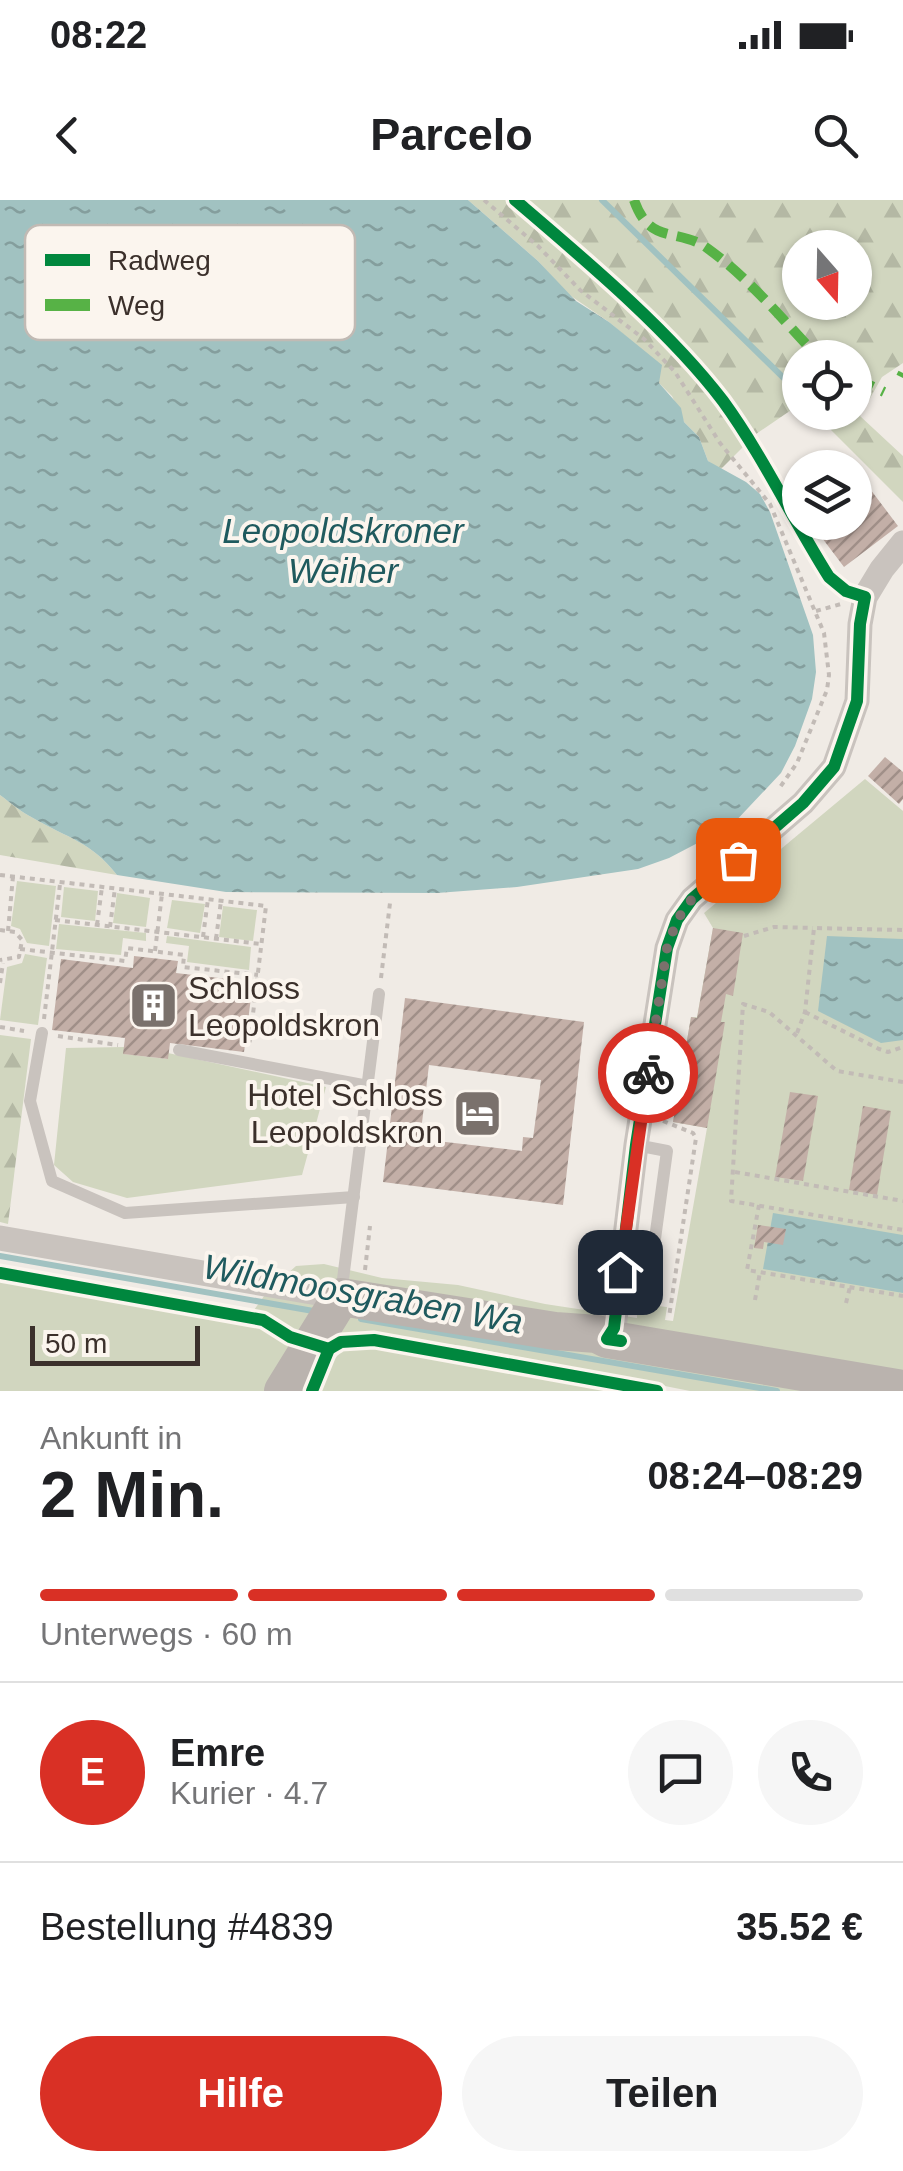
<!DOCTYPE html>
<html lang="de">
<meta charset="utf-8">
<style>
body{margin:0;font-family:Arial,sans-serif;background:#f6f6f6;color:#202124;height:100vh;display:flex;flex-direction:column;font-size:38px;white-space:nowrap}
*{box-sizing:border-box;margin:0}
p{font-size:32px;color:#757577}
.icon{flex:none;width:55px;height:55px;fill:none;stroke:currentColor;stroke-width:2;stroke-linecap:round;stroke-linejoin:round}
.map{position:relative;height:1191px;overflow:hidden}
.panel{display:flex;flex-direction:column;background:#fff;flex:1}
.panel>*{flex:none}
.needle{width:65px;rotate:160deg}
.tools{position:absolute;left:782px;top:30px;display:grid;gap:20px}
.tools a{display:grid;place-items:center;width:90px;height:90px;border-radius:50%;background:#fff;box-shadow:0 2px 8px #0004;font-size:50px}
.scale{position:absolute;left:30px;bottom:25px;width:170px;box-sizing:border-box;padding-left:10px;border:5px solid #3b302b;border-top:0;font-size:28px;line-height:35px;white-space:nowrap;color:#3b302b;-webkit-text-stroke:8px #fbf5ee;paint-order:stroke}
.pin{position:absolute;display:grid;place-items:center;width:85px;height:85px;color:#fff;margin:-42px;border-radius:20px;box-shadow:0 5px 15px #0006}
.courier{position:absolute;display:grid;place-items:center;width:100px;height:100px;margin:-50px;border:8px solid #d93025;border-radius:50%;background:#fff;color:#222;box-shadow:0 2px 12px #0007}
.headline em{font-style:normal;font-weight:700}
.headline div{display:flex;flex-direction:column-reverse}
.headline{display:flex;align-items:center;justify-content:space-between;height:170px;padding:0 40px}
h1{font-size:65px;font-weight:700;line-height:75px}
.bar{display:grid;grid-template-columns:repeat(4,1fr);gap:15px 10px;align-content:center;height:120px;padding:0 40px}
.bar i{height:12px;border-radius:8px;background:#e0e0e0}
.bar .current{background:#d93025}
.bar p{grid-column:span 4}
.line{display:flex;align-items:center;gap:25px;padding:0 40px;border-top:2px solid #e0e0e0}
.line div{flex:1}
.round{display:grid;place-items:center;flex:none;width:105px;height:105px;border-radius:52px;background:#f6f6f6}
.cta{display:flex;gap:20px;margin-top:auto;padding:20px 40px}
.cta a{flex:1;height:115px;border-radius:60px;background:#d93025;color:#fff;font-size:40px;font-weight:700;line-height:115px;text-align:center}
.cta a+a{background:#f6f6f6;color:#202124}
.status{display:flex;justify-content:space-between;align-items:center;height:70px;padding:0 50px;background:#fff;direction:ltr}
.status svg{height:28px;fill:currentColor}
header{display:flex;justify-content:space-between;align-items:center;height:130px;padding:0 40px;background:#fff;font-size:45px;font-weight:700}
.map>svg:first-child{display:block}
</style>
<div class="status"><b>08:22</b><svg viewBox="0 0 49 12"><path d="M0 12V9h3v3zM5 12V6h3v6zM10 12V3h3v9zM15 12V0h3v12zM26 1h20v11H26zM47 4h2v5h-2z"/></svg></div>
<header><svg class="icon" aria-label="back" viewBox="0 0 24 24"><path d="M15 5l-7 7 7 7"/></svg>Parcelo<svg class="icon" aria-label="search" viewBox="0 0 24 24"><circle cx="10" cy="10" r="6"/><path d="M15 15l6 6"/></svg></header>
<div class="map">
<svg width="903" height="1191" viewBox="0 0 903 1191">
<defs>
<pattern id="forest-firs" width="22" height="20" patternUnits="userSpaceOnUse" patternTransform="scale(2.5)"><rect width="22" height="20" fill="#d1d6bf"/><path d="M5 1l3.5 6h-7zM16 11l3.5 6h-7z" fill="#b4b8a4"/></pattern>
<pattern id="water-ripples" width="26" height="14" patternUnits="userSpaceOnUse" patternTransform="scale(2.5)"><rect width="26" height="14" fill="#a1c2c1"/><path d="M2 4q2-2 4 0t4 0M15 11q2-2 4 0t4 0" fill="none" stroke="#849e9d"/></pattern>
<pattern id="building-hatch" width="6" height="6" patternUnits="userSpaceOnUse" patternTransform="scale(2.5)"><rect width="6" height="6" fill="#c3afa7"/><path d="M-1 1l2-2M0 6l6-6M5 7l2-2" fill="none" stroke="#a08f88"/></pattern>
</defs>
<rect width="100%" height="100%" fill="#f0ebe5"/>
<!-- green -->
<g fill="#d1d6bf">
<path d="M865 579 903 611V1191H690L464 1146 368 1135 341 1146 332 1156 315 1191H0V1081L253 1124 254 1110 267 1092 296 1066 324 1064 382 1078 458 1085 545 1104 637 1118V1104L667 1107 665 1120 673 1121 707 928 673 922 691 817H697L713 728 704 713Z"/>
<path d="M17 681 56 686 49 746 27 743 20 729 11 726Z"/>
<path d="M64 687 98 691 95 721 61 717Z"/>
<path d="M117 693 150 698 146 727 113 723Z"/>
<path d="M172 700 205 704 200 733 167 728Z"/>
<path d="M223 706 257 710 253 741 219 737Z"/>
<path d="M59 724 146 733V741L123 738 121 755 56 749Z"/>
<path d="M167 736 251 747 249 770 187 762 189 746 166 743Z"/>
<path d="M25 754 47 758 38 825 0 820 7 767 22 763Z"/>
<path d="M124 847V854L167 859 168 853 326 887 302 975 127 998 73 982 54 965 66 848Z"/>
<path d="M366 1144 381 1147 639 1191H317C329 1167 336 1145 366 1144Z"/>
</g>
<!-- forest -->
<g fill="url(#forest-firs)" fill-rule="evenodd">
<path d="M468 0H903V163L882 177 860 216 903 256V302L814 213 855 212V158H800V204L756 234 720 270 708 261 699 237 684 222 672 196 659 183 650 157 609 122 568 94 538 61ZM800 48H855V102H800Z"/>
<path d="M0 595C11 603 21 612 33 618 67 638 92 642 117 675L0 655Z"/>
<path d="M0 835 31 839 8 1024 0 1022Z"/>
</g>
<!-- water -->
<g fill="url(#water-ripples)">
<path d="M0 0H468L538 61 576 101 609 122 662 165 659 183 681 208 684 222 699 237 708 261 746 282 760 294 770 312 813 435 816 472 812 499 795 546 781 573 732 625 669 658 638 669 517 687 437 693 226 692 117 675C92 642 67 638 33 618 21 612 11 603 0 595Z"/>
<path d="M827 736 903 739V840L881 843 818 811Z"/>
<path d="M773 1013 903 1035V1093L763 1069Z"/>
</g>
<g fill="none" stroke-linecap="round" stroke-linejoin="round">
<!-- stream -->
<g stroke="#a1c2c1" stroke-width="6">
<path d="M602 0 800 194"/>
<path d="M819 212 830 223"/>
<path d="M0 1056 319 1112"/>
<path d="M361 1119 777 1191"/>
</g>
</g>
<!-- building -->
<g fill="url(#building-hatch)" fill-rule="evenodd">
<path d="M855 269 898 326 844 367 810 322H855Z"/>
<path d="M885 557 903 572V599L899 604 868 576Z"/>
<path d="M713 728 743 733 733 796 726 794 721 822H725L707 928 673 922 691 817 697 818Z"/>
<path d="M134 756 178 761 176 773 253 782 244 852 170 843 168 859 123 854 125 838 52 830 61 759 133 768Z"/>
<path d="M405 798 584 822 563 1005 383 982ZM429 865 541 880 533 938 523 937 522 951 420 939Z"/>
<path d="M790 892 818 896 803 981 775 977Z"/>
<path d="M863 906 891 911 877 995 849 990Z"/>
<path d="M758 1025 786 1029 783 1045 764 1042 763 1049 754 1048Z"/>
</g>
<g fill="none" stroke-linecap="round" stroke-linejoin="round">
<!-- path -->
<g stroke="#c2bbb6" stroke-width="4" stroke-dasharray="5 5" stroke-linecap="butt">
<path d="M484 0 538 46 580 90 644 139 675 172 720 243 770 304 824 433 829 475 827 490 797 563 778 590"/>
<path d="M816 411 841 404"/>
<path d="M0 675 266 706 249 847"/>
<path d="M55 720 261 744"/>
<path d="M97 725 102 687"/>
<path d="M110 727 115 688"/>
<path d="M0 730 15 732 22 740 19 757 0 760"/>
<path d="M8 731 13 676"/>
<path d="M744 736 774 727 813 728"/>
<path d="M203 737 208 699"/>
<path d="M216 739 221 701"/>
<path d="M20 749 125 761 127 748 184 755 183 767 258 775"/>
<path d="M155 751 162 694"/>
<path d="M381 778 390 703"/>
<path d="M0 783 3 763"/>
<path d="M805 812 879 849 888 852 903 847"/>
<path d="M44 819 60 684"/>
<path d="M0 827 24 831"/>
<path d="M797 833 805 812 814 728 903 730"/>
<path d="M58 836 118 845"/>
<path d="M903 882 837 871 769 812 743 804 731 1001 903 1030"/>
<path d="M663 921 693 933 696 938 669 1117"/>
<path d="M735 972 903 1001"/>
<path d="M759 1005 747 1070 903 1096"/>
<path d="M365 1070 370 1026"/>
<path d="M755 1100 760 1072"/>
<path d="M846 1103 850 1087"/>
</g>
<!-- lane -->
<g stroke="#c9c3be" stroke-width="12">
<path d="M42 833 30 901 52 981 125 1013 354 997"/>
<path d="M179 850 368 886"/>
<path d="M620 1072 651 1068 667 951 636 945"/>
<path d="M341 1095 379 794"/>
</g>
<!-- street -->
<g stroke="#c9c3be" stroke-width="25">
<path d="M0 1038 341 1097"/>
<path d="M607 1139 614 1128 636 945 667 748 677 720 692 699 803 603 834 567 857 501 860 424 865 397 882 369 903 343"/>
</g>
<!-- secondary -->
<path stroke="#bab3ae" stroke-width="38" d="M283 1191 341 1097 555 1131 597 1134 607 1139 903 1189"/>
<!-- quiet -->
<g stroke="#57b246" stroke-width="10" stroke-dasharray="20 10" stroke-linecap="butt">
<path d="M634 0C650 46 677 27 707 48 749 78 783 120 819 158"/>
<path d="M901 177 903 173"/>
<path d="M855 178 884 192"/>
</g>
<defs>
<g id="cycleway">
<path d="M515 0C583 58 669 130 723 201 763 256 793 320 829 377L846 391 865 397 860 424 857 501 834 567 803 603 692 699 677 720 667 748 636 945 614 1128 607 1139 621 1141"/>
<path d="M0 1073 263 1120 290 1137 329 1149"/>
<path d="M312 1191 329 1149 341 1142 374 1140 657 1191"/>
</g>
</defs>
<!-- cycleway casing -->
<use href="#cycleway" stroke="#fbf5ee" stroke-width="19"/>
<!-- cycleway -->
<use href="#cycleway" stroke="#00873e" stroke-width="12"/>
</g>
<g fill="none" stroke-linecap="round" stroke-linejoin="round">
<!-- done -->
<path stroke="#7a716c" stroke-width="10" stroke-dasharray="0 18" d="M648 873 667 748 677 720 692 699 738 660"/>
<!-- route -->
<path stroke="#d93025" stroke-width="12" d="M620 1072 648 873"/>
</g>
<!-- icons -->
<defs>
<symbol id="building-square" viewBox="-11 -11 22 22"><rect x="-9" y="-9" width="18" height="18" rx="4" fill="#7a716c" stroke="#fbf5ee"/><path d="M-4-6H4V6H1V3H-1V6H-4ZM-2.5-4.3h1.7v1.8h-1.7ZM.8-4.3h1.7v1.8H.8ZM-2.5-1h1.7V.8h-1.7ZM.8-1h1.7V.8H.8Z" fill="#fff"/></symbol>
<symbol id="hotel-square" viewBox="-11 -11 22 22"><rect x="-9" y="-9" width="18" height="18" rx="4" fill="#7a716c" stroke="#fbf5ee"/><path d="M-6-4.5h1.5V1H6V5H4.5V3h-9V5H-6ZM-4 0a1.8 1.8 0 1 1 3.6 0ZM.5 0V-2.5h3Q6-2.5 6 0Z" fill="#fff"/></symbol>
</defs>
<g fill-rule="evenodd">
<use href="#building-square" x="126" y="778" width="55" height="55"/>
<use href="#hotel-square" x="450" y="886" width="55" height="55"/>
</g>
<g text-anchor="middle" stroke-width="8" stroke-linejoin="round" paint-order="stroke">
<!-- poi labels -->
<g font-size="32" fill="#3b302b" stroke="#fbf5ee" text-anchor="start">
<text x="188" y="799">Schloss<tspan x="188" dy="37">Leopoldskron</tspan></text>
<text x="443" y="906" text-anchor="end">Hotel Schloss<tspan x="443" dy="37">Leopoldskron</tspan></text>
</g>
<!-- water labels -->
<g font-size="35" font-style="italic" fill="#1f5a5e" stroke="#fbf5ee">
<text x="343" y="343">Leopoldskroner<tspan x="343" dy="40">Weiher</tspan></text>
<text transform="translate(363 1094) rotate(10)" y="12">Wildmoosgraben Wa</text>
</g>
</g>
<!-- legend -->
<rect x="25" y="25" width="330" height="115" rx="15" fill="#fbf5ee" stroke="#c1bab4" stroke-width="2.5"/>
<rect x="45" y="54" width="45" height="12" fill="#00873e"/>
<rect x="45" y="99" width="45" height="12" fill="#57b246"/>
<g font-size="28" fill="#3b302b">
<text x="108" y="70">Radweg</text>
<text x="108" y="115">Weg</text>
</g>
</svg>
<div class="tools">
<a><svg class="needle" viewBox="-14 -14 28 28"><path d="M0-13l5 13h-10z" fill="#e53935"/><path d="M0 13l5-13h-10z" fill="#757577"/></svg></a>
<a><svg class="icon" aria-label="locate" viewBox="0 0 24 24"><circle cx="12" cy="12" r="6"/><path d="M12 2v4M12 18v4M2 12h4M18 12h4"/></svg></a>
<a><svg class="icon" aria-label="layers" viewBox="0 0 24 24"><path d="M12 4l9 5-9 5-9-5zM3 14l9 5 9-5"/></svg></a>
</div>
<div class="scale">50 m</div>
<div class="pin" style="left:738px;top:660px;background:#ea580c"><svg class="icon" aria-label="bag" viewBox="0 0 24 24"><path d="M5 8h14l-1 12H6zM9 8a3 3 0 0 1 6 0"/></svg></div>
<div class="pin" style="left:620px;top:1072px;background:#1f2937"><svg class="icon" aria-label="home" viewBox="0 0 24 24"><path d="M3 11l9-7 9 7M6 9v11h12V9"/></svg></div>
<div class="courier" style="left:648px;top:873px"><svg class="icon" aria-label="bike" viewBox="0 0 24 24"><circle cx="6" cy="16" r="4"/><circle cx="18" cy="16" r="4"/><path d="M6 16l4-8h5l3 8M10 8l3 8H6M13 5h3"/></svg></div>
</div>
<section class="panel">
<div class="headline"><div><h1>2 Min.</h1><p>Ankunft in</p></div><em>08:24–08:29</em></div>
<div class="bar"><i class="current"></i><i class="current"></i><i class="current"></i><i></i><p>Unterwegs · 60 m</p></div>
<div class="line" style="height:180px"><b class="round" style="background:#d93025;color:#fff">E</b><div><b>Emre</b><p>Kurier · 4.7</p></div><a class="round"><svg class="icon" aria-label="chat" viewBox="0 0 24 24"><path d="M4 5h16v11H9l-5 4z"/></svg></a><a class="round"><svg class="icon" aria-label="phone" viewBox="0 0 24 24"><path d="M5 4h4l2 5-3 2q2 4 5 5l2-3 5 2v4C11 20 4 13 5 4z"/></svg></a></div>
<div class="line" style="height:130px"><div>Bestellung #4839</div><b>35.52 €</b></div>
<div class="cta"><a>Hilfe</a><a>Teilen</a></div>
</section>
